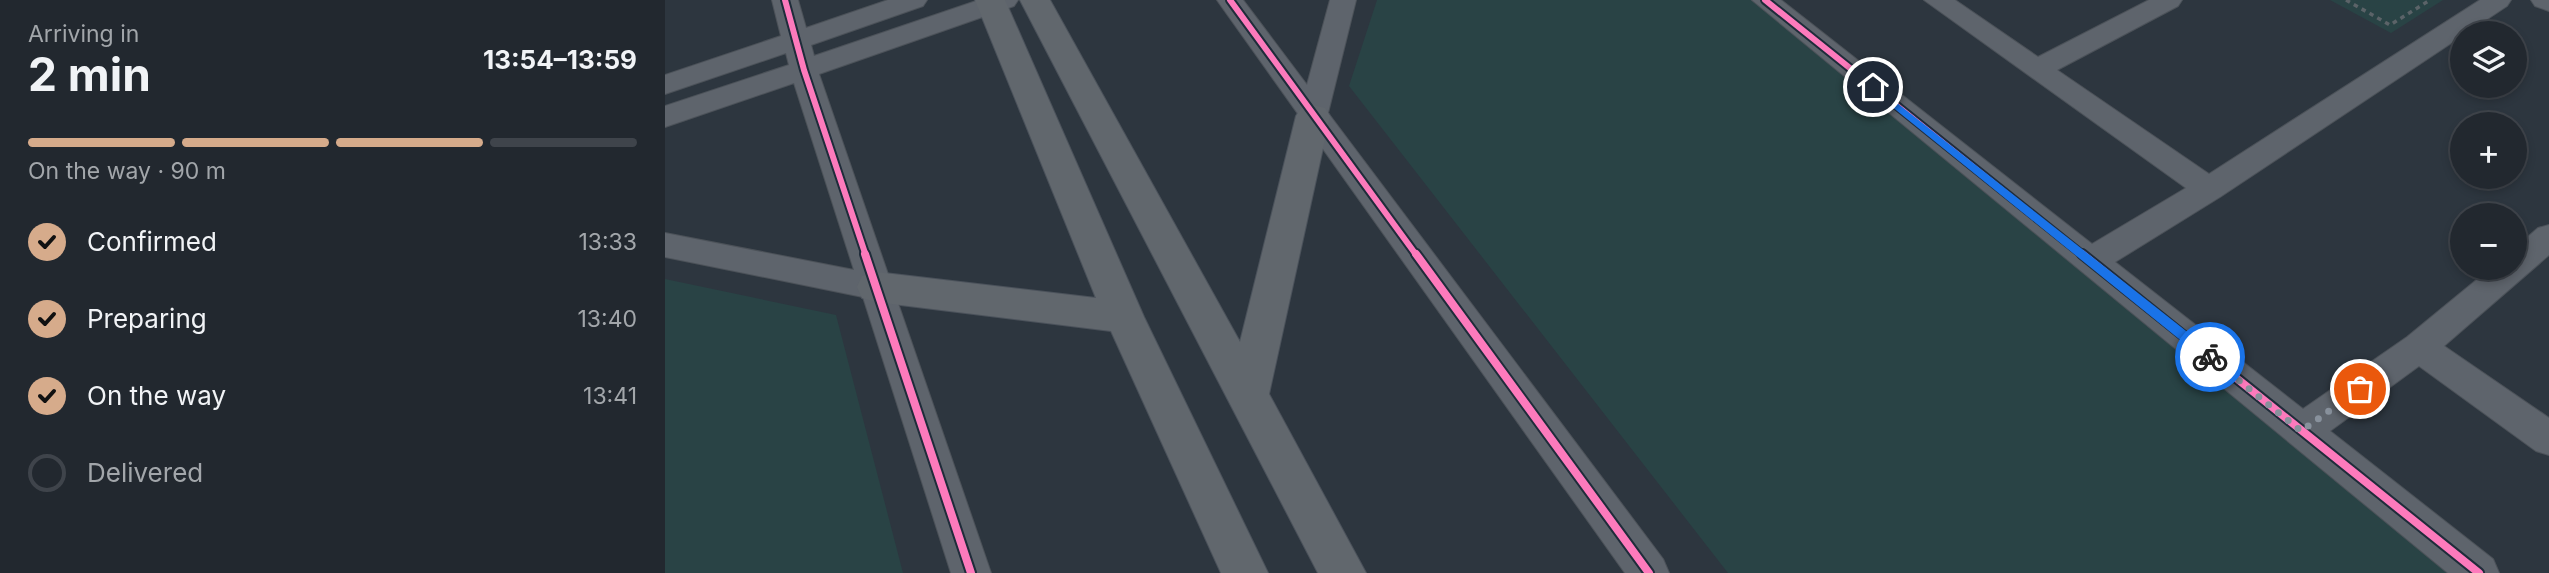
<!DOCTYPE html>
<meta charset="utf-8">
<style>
body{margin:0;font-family:Inter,sans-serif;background:#2a3037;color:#f1f3f6;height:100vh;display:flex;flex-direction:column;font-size:26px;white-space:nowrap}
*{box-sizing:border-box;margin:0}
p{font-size:23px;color:#a2a6aa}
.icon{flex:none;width:38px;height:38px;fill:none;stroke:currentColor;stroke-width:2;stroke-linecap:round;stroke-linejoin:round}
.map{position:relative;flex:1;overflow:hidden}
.sheet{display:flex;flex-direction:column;background:#22282f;width:665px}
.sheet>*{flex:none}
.tools{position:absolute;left:1785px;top:21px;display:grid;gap:14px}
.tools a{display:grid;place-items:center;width:77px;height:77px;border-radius:50%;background:#22282f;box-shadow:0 4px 10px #0003,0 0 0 2px #3f444b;font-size:35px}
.pin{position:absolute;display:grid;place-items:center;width:60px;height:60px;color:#fff;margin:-30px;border:4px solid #fff;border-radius:50%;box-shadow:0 2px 7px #0007}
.courier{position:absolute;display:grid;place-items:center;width:70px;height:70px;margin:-35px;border:5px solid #1a73e8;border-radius:50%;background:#fff;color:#222;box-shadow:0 2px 9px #0007}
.overview em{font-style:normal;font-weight:700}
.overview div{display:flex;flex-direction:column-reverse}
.overview{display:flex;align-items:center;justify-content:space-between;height:119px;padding:0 28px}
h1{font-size:46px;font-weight:700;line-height:52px}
.bar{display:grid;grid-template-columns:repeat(4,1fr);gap:10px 7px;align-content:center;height:84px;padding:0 28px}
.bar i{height:9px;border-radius:5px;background:#3f444b}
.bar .selected{background:#d6ab8b}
.bar p{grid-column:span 4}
ol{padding:0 28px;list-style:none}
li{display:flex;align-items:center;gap:21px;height:77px}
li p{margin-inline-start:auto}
li .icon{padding:7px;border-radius:50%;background:#d6ab8b;color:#111;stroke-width:4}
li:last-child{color:#a2a6aa}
li i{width:38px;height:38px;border:4px solid #3f444b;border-radius:50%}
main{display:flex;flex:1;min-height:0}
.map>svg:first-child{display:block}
</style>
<main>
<section class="sheet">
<div class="overview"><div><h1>2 min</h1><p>Arriving in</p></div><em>13:54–13:59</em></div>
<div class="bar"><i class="selected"></i><i class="selected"></i><i class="selected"></i><i></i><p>On the way · 90 m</p></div>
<ol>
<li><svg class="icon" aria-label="check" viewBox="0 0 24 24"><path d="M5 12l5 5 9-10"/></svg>Confirmed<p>13:33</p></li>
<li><svg class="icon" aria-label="check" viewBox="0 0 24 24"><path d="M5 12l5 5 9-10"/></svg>Preparing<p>13:40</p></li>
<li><svg class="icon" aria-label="check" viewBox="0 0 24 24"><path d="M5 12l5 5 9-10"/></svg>On the way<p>13:41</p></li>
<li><i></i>Delivered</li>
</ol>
</section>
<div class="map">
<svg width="1884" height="573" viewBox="0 0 1884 573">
<rect width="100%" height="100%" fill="#2d363f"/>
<!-- green -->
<g fill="#294345">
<path d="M712 0H1089L1787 573H1063L684 86Z"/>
<path d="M1665 0H1778L1726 33Z"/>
<path d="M0 279 171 315 238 573H0Z"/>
</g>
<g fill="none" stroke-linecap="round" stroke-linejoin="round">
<defs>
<g id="street">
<path d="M107 0H133L141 28 223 0H262L258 6 146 45 149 56 314 0H353L349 6 154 74 326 573H286L198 297 0 257V233L189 270 129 83 0 127V106L124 65 121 53 0 94V75L116 36Z"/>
<path d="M552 0H578L642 85 665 0H691L663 113 998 559 1004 573H960Z"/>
<path d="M1087 0H1116L1427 244 1521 188 1259 0H1290L1373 57 1484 0H1517L1513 6 1392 70 1544 174 1815 0H1846L1842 6 1555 197 1450 262 1638 409 1742 337 1826 268H1850V248L1873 228 1884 225V255L1779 346 1884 418V455L1871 451 1754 366 1665 431 1828 559 1834 573H1783Z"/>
<path d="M1866 0H1884V11L1870 6Z"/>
</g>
<g id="primary">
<path d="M310 0H340L479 317 603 573H556L446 331 211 302 197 298 192 287 197 276 211 272 431 298Z"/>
<path d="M355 0H385L575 342 631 116 636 108 648 105 660 108 665 116 604 394 701 573H653Z"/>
</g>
</defs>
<!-- street casing -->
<use href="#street" stroke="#4c5259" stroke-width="2"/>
<!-- primary casing -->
<use href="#primary" stroke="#4b525b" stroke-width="2"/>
<!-- path -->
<path stroke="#5b6368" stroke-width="3.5" stroke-dasharray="4.5 4.5" stroke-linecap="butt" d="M1681 0 1725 25 1765 0"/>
<!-- street -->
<use href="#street" fill="#5e646c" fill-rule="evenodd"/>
<!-- primary -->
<use href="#primary" fill="#61676d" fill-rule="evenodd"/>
<defs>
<g id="cycleway-far1">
<path d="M120 0 139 70 201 256"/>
<path d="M565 0 752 256"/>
<path d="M1100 0 1419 256"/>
</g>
<g id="cycleway">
<path d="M200 254 306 573"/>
<path d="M751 254 984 573"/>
<path d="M1417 254 1814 573"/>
</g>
</defs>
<!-- cycleway-far1 casing -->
<use href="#cycleway-far1" stroke="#1f2c3a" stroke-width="10"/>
<!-- cycleway casing -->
<use href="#cycleway" stroke="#1f2c3a" stroke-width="12"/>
<!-- cycleway-far1 -->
<use href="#cycleway-far1" stroke="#fd7abc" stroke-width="6"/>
<!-- cycleway -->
<use href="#cycleway" stroke="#fd7abc" stroke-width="8"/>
</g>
<!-- route -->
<path fill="#1a73e8" d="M1208 84 1549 353V360H1540L1205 89Z"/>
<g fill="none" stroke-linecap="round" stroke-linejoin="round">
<!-- done -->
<path stroke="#88919c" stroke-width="7" stroke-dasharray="0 12.6" d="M1545 357 1636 431 1695 389"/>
</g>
</svg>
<div class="tools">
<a><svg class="icon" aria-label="layers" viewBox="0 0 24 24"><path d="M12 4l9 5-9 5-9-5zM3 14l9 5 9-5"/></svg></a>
<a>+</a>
<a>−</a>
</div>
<div class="pin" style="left:1695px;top:389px;background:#ea580c"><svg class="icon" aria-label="bag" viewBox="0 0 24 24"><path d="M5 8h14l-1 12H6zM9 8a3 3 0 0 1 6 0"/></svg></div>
<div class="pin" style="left:1208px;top:87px;background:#1f2937"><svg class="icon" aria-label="home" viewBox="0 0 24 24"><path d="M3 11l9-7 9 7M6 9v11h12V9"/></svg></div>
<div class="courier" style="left:1545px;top:357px"><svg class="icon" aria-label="bike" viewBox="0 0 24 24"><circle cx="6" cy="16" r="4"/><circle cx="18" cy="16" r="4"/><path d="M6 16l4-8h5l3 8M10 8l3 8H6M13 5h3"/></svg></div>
</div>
</main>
